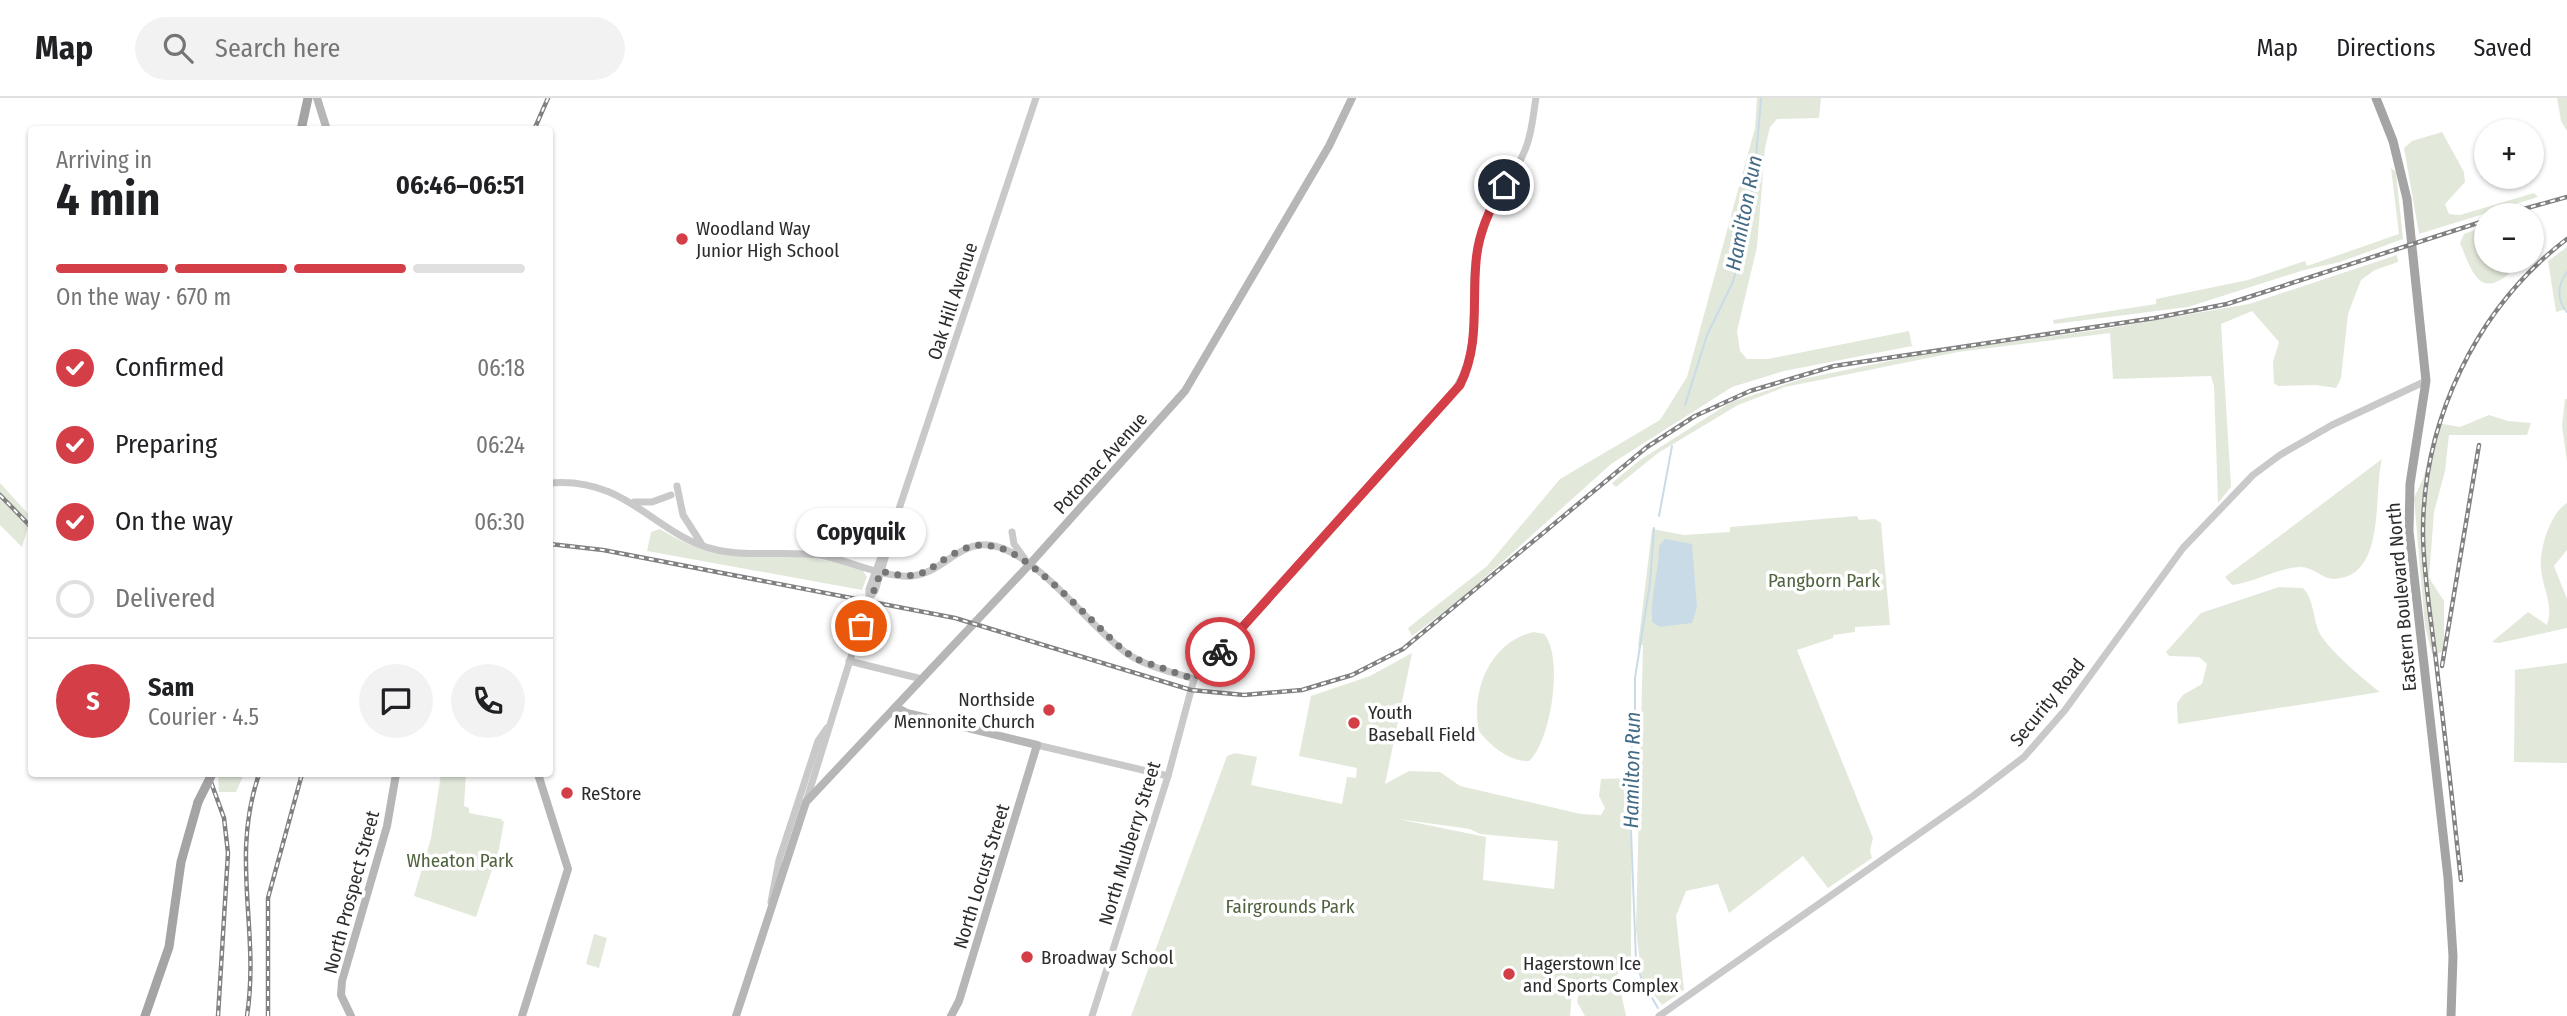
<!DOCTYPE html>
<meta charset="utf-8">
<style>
body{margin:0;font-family:"Fira Sans Condensed",sans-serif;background:#f2f2f2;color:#202124;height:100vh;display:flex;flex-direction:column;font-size:26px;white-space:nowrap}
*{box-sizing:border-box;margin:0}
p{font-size:23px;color:#757577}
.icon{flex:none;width:38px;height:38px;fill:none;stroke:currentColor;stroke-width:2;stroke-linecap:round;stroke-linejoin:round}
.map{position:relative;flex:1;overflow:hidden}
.side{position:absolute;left:28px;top:28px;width:525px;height:651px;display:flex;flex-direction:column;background:#fff;border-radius:7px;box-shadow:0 2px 5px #0004}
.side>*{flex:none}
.tools{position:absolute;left:2474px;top:21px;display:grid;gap:14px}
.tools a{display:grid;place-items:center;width:70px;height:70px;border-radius:50%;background:#fff;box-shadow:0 2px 5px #0004;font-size:35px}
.pin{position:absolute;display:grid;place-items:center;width:60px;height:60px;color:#fff;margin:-30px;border:4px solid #fff;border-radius:50%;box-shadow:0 2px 7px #0007}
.courier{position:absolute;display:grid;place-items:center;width:70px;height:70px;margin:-35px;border:5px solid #d43e47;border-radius:50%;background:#fff;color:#222;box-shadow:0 2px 9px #0007}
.bubble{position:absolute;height:49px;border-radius:24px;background:#fff;box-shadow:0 2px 5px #0004;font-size:23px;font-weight:700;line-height:49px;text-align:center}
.headline em{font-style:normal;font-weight:700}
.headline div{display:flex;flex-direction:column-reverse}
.headline{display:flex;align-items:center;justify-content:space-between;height:119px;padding:0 28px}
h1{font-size:46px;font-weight:700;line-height:52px}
.bar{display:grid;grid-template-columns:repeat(4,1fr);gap:10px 7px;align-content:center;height:84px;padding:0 28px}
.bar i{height:9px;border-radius:5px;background:#e0e0e0}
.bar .selected{background:#d43e47}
.bar p{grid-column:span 4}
.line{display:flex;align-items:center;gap:18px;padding:0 28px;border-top:2px solid #e0e0e0}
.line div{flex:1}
.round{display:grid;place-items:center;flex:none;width:74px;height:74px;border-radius:37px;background:#f2f2f2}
ol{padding:0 28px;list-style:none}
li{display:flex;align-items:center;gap:21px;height:77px}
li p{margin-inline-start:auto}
li .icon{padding:7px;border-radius:50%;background:#d43e47;color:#fff;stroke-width:4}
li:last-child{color:#757577}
li i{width:38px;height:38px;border:4px solid #e0e0e0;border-radius:50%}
header{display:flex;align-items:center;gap:42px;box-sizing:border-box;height:98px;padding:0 35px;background:#fff;border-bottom:2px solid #e0e0e0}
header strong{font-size:33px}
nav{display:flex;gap:38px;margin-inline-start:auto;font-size:24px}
.search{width:490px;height:63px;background:#f2f2f2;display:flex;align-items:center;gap:18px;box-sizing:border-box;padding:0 24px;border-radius:38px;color:#757577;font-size:26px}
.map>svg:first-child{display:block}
</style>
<header>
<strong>Map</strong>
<div class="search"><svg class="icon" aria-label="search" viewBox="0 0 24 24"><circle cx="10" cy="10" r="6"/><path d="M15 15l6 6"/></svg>Search here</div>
<nav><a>Map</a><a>Directions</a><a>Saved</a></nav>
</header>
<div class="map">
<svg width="2567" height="918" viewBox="0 0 2567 918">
<rect width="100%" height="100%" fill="#fff"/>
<!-- green -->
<g fill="#e2e9db" fill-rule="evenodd">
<path d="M1757 0H1821L1819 20 1777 21 1770 29 1765 50 1757 149 1737 233 1740 253 1747 261H1768L1909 233 1912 248 1784 273 1732 289 1611 366 1460 502 1412 538 1408 530 1487 468 1560 381 1660 322 1687 279 1755 30Z"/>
<path d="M2557 0H2567V33L2561 23Z"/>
<path d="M2442 34 2464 74 2465 84 2445 106 2449 116 2460 117 2534 95 2538 99 2419 136 2404 50 2412 43Z"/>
<path d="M2391 70 2396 74 2403 141 2340 164 2304 172 2188 209 2054 226 2053 222 2156 206V201L2248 182 2305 163 2307 168 2399 136Z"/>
<path d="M2487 127V163H2512L2511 174C2480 202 2472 174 2460 145L2464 136Z"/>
<path d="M2567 149V211L2556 214 2548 163Z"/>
<path d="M2397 157 2398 164 2375 172 2361 182 2348 216 2341 280 2336 290 2316 287 2278 288 2274 285 2273 264 2279 244 2252 213 2221 226 2231 389 2218 405 2214 288 2211 278 2113 281 2110 235 1958 254 1785 289 1738 307 1658 355 1616 389 1612 385 1640 362 1731 304 1802 281 1928 255 2098 232 2249 206Z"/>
<path d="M2565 301H2567V364L2562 328Z"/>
<path d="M2489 317 2508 323 2531 325 2527 337H2449L2445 373 2434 414 2429 480 2444 503V554L2432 556 2425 528 2414 400 2423 381 2437 325 2460 329Z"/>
<path d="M2382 361C2373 395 2387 479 2334 481 2322 481 2313 468 2299 469 2275 471 2255 484 2232 487L2225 479Z"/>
<path d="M0 385 31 419 22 449 0 427Z"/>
<path d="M2567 405V452L2554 468 2567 501V530L2499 545 2492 544 2528 514 2547 527C2554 506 2543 492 2541 471 2539 452 2550 415 2567 405Z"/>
<path d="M1857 418 1859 422 1875 421 1881 425 1890 527 1855 529V534L1833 537V540L1797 552 1873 740 1870 753 1872 760 1828 790 1803 758 1729 815 1718 786 1686 793 1676 818 1684 892 1662 907 1642 881 1636 831 1643 547 1638 548 1652 431 1684 437 1730 434V429Z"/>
<path d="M660 431C709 462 733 454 786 457 812 459 837 464 862 471L867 479 862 492 647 453 651 434Z"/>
<path d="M2279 489 2303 490C2315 503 2312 520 2320 536 2330 553 2363 581 2380 594L2178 626 2177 605 2183 597 2202 586 2207 566 2199 559 2169 558 2166 554 2201 515Z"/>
<path d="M1534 534 1544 536C1564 559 1551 643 1529 663 1510 664 1490 648 1479 633 1470 594 1490 543 1534 534Z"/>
<path d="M1412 555 1385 686 1409 673 1440 674 1460 688 1581 716 1601 717 1605 710 1599 698 1601 681 1632 680 1631 858 1617 877 1626 918H1585L1577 904 1581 885 1572 894 1570 918H1131L1227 658 1235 655 1257 659 1251 687 1342 706 1347 679 1356 680 1357 670 1299 658 1311 598 1370 578ZM1398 721 1470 731 1480 736 1558 743 1554 791 1483 782 1486 739Z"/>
<path d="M2567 565V665L2514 664 2515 572Z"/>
<path d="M218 676H244L236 694H219Z"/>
<path d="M441 676H466L464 708 469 710V715L501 721 504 724 499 751 476 819 414 798 431 740Z"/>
<path d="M594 836 607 840 599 870 586 866Z"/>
</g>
<!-- water -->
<path fill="#c9dbe7" d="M1665 441 1692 446 1697 509 1692 525 1660 529 1652 524C1650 498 1659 473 1659 448Z"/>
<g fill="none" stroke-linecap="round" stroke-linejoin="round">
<!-- stream -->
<g stroke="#c9dbe7" stroke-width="2">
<path d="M2567 174C2557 188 2556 201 2567 214"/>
<path d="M1685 307 1707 237 1732 186 1739 164 1740 133 1750 105 1755 71 1761 0"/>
<path d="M1659 418 1672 348"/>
<path d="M1654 430 1650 485 1635 580V611L1629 681 1636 862 1642 883 1658 910"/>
</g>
<!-- tertiary -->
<g stroke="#c9c9c9" stroke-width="7">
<path d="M550 385C634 378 659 447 729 454 758 458 789 453 819 457 849 462 882 480 912 478 949 474 960 434 1004 451 1046 468 1088 526 1125 554 1144 568 1172 574 1194 581"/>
<path d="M677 388 683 417 701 445"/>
<path d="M634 404H652L671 397"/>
<path d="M1012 434 1014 446 1025 461"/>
<path d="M869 501 875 493 892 437"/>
<path d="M849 563 922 581"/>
<path d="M1037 647 1168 678"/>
<path d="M806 704 869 501V491L897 417 1036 0"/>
<path d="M771 804 779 762 818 643 827 630"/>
<path d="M1092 918 1168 678 1194 581 1448 302C1489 249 1464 202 1479 143 1488 108 1512 84 1525 52 1532 36 1533 17 1536 0"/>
<path d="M1659 918 1973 698 2024 659 2065 612 2183 450 2253 377 2280 357 2332 327 2426 283"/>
</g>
<!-- secondary -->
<g stroke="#b6b6b6" stroke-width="8">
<path d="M317 0 327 32"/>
<path d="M896 609 907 615 1037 647 959 903 951 918"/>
<path d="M351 918 341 897 342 883 387 728 396 676"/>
<path d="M522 918 568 771 538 676"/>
<path d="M736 918 806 704 1029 467 1185 293 1329 48 1352 0"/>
</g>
<!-- primary -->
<g stroke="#a4a4a4" stroke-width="9">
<path d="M2376 0 2393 43 2407 101 2426 283 2410 386 2409 433 2448 780 2453 858 2451 918"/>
<path d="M301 32 308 0"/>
<path d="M145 918 169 849 181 764 198 704"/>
</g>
<defs>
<g id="rail">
<path d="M534 32 548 0"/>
<path d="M2502 117 2567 99"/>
<path d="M0 397 32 430"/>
<path d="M550 446 603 452 955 520 1191 592 1244 597 1302 592 1352 577 1403 551 1647 349 1695 318 1750 293 1834 268 2155 220 2227 206 2487 122"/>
<path d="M2442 568 2479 347"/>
<path d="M208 676 224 720 228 755 218 918"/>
<path d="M2461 782C2454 715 2446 647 2438 580 2433 533 2424 485 2423 437 2422 324 2476 210 2567 141"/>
<path d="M247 918C260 832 230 761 259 676"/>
<path d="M268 918V800L302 676"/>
</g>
</defs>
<!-- rail casing -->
<use href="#rail" stroke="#818181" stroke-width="4.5"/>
<!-- rail -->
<use href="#rail" stroke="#fff" stroke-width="2" stroke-dasharray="5" stroke-linecap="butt"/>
<!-- primary-bridge -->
<path stroke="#a4a4a4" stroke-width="9" d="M198 704 212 676"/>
</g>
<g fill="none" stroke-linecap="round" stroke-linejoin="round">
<!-- done -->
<path stroke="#767676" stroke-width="7" stroke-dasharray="0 12.6" d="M861 528 881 473C927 486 925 469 961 452 976 445 992 446 1008 453 1044 471 1092 524 1123 552L1136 561 1194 581 1220 554"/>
<!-- route -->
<path stroke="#d43e47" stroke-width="9" d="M1220 554 1460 287C1480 247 1472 206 1476 164 1478 136 1489 111 1504 87"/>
</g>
<!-- markers -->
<g fill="#d43e47" stroke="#fff" stroke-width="2.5">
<circle cx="682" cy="141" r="7"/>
<circle cx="1049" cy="612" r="7"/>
<circle cx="1354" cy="625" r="7"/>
<circle cx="567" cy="695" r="7"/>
<circle cx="1027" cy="859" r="7"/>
<circle cx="1509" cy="876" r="7"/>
</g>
<g text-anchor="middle" stroke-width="7" stroke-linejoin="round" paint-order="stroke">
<!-- poi labels -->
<g font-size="19" fill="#2c2c2c" stroke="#fff" text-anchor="start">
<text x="696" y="137">Woodland Way<tspan x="696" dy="22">Junior High School</tspan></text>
<text x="1035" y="608" text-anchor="end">Northside<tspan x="1035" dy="22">Mennonite Church</tspan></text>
<text x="1368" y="621">Youth<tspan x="1368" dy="22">Baseball Field</tspan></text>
<text x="581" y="702">ReStore</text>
<text x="1041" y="866">Broadway School</text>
<text x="1523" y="872">Hagerstown Ice<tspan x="1523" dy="22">and Sports Complex</tspan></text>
</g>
<!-- street labels -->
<g font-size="19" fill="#2c2c2c" stroke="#fff">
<text transform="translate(952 203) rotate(-72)" y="7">Oak Hill Avenue</text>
<text transform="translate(1100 365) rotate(-48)" y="7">Potomac Avenue</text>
<text transform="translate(2401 499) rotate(-95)" y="7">Eastern Boulevard North</text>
<text transform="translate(2047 604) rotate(-51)" y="7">Security Road</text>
<text transform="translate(1129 745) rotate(-73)" y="7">North Mulberry Street</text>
<text transform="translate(981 778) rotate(-73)" y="7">North Locust Street</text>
<text transform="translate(351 794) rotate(-75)" y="7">North Prospect Street</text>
</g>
<!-- park labels -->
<g font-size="19" fill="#4f633e" stroke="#fff">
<text x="1824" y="489">Pangborn Park</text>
<text x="460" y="769">Wheaton Park</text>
<text x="1290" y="815">Fairgrounds Park</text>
</g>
<!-- water labels -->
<g font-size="21" font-style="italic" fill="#436b86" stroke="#fff">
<text transform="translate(1744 115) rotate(-79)" y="7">Hamilton Run</text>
<text transform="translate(1632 672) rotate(-89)" y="7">Hamilton Run</text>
</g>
</g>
</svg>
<div class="tools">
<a>+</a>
<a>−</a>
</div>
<div class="pin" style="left:861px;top:528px;background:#ea580c"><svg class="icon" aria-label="bag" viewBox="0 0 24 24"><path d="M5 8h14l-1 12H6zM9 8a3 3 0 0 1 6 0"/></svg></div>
<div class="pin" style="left:1504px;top:87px;background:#1f2937"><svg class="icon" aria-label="home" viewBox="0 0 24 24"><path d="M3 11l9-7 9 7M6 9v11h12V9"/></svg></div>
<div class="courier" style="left:1220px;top:554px"><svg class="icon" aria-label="bike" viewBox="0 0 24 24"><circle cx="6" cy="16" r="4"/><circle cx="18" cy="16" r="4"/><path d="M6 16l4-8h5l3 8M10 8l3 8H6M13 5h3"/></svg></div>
<div class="bubble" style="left:796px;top:410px;width:130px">Copyquik</div>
<section class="side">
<div class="headline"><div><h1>4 min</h1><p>Arriving in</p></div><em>06:46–06:51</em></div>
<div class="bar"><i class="selected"></i><i class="selected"></i><i class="selected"></i><i></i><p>On the way · 670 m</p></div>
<ol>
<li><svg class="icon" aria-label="check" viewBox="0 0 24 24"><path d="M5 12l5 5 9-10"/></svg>Confirmed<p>06:18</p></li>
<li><svg class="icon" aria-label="check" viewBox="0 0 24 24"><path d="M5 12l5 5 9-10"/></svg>Preparing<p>06:24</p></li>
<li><svg class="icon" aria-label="check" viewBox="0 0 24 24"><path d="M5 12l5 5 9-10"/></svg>On the way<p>06:30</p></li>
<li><i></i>Delivered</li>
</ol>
<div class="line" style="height:126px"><b class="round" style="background:#d43e47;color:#fff">S</b><div><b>Sam</b><p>Courier · 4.5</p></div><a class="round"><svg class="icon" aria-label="chat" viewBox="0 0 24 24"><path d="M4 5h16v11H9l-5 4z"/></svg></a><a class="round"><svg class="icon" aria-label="phone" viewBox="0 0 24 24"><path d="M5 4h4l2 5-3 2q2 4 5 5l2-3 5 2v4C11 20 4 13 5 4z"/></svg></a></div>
</section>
</div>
